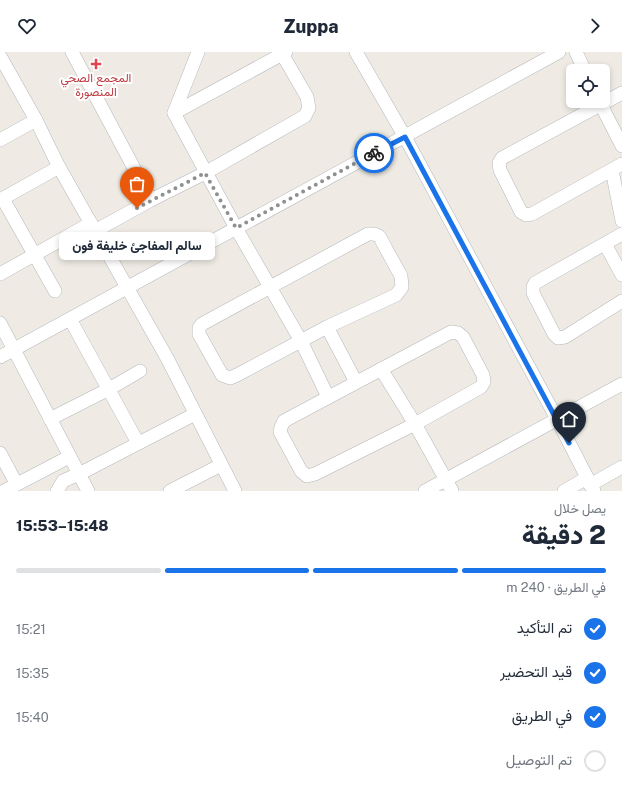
<!DOCTYPE html>
<html lang="ar">
<meta charset="utf-8">
<style>
body{margin:0;font-family:"Public Sans",Vazirmatn,sans-serif;background:#f6f6f7;color:#1f2937;direction:rtl;height:100vh;display:flex;flex-direction:column;font-size:15px;white-space:nowrap}
*{box-sizing:border-box;margin:0}
p{font-size:13px;color:#747a83}
.icon{flex:none;width:22px;height:22px;fill:none;stroke:currentColor;stroke-width:2;stroke-linecap:round;stroke-linejoin:round}
.map{position:relative;height:439px;overflow:hidden;direction:ltr}
.sheet{display:flex;flex-direction:column;background:#fff;flex:1}
.sheet>*{flex:none}
.tools{position:absolute;left:566px;top:12px;display:grid;gap:8px}
.tools a{display:grid;place-items:center;width:44px;height:44px;border-radius:6px;background:#fff;box-shadow:0 2px 6px #0003;font-size:20px}
.pin{position:absolute;display:grid;place-items:center;width:34px;height:34px;color:#fff;margin:-41px -17px;border-radius:50% 50% 50% 0;rotate:-45deg;box-shadow:0 0 4px #0007}
.pin .icon{rotate:45deg}
.courier{position:absolute;display:grid;place-items:center;width:40px;height:40px;margin:-20px;border:3px solid #1a73e8;border-radius:50%;background:#fff;color:#222;box-shadow:0 1px 5px #0007}
.bubble{position:absolute;height:28px;border-radius:6px;background:#fff;box-shadow:0 2px 6px #0003;font-size:13px;font-weight:800;line-height:28px;text-align:center;direction:rtl}
.headline em{font-style:normal;font-weight:800}
.headline div{display:flex;flex-direction:column-reverse}
.headline{display:flex;align-items:center;justify-content:space-between;height:68px;padding:0 16px}
h1{font-size:26px;font-weight:800;line-height:30px}
.bar{display:grid;grid-template-columns:repeat(4,1fr);gap:6px 4px;align-content:center;height:48px;padding:0 16px}
.bar i{height:5px;border-radius:3px;background:#e0e1e3}
.bar .active{background:#1a73e8}
.bar p{grid-column:span 4}
ol{padding:0 16px;list-style:none}
li{display:flex;align-items:center;gap:12px;height:44px}
li p{margin-inline-start:auto}
li .icon{padding:4px;border-radius:50%;background:#1a73e8;color:#fff;stroke-width:4}
li:last-child{color:#747a83}
li i{width:22px;height:22px;border:2px solid #e0e1e3;border-radius:50%}
header{display:flex;justify-content:space-between;align-items:center;height:52px;padding:0 16px;background:#fff;font-size:18px;font-weight:800}
.map>svg:first-child{display:block}
</style>
<header><svg class="icon" aria-label="forward" viewBox="0 0 24 24"><path d="M9 5l7 7-7 7"/></svg>Zuppa<svg class="icon" aria-label="heart" viewBox="0 0 24 24"><path d="M12 20l-8-8c-3-5 5-10 8-4 3-6 11-1 8 4z"/></svg></header>
<div class="map">
<svg width="622" height="439" viewBox="0 0 622 439">
<rect width="100%" height="100%" fill="#efebe4"/>
<g fill="none" stroke-linecap="round" stroke-linejoin="round">
<defs>
<g id="minor">
<path d="M72 0 151 148"/>
<path d="M198 0 174 61 236 176 301 289 328 345"/>
<path d="M356 0 405 85 557 367 594 439"/>
<path d="M576 0 585 19"/>
<path d="M0 4 36 68 59 115 167 306 235 439"/>
<path d="M622 41 502 106 499 111 500 118 521 160 526 163 532 162 622 112"/>
<path d="M599 49 622 94"/>
<path d="M174 61 286 0"/>
<path d="M0 88 36 68"/>
<path d="M612 118 622 169"/>
<path d="M3 147 55 239"/>
<path d="M0 148 59 115"/>
<path d="M95 179 151 148 205 121 305 64 309 56 307 45 281 0"/>
<path d="M368 182H374L379 184 401 224 402 235 396 243 327 275 237 323 230 326 222 323 199 282V276L202 272Z"/>
<path d="M622 182 535 231 533 235V241L554 282 558 286 565 285 622 249"/>
<path d="M605 192 622 223"/>
<path d="M0 222 91 171"/>
<path d="M70 267 138 391"/>
<path d="M0 271 88 439"/>
<path d="M327 275 356 330"/>
<path d="M451 280 458 281 463 285 483 323 484 330 481 335 415 372 315 422 307 424 301 419 280 380 281 375 284 369Z"/>
<path d="M0 305 559 0"/>
<path d="M381 317 415 372 452 439"/>
<path d="M50 367 109 337 140 319"/>
<path d="M0 401 16 431"/>
<path d="M590 433 622 415"/>
<path d="M4 439 69 405"/>
<path d="M57 439 63 429 79 422 195 362"/>
<path d="M170 439 221 413"/>
<path d="M425 439 622 332"/>
<path d="M564 439 587 426"/>
</g>
</defs>
<!-- minor casing -->
<use href="#minor" stroke="#b4b7bb" stroke-width="14"/>
<!-- minor -->
<use href="#minor" stroke="#fff" stroke-width="13"/>
</g>
<g fill="none" stroke-linecap="round" stroke-linejoin="round">
<!-- done -->
<path stroke="#8f9191" stroke-width="4" stroke-dasharray="0 7.2" d="M137 156 205 121 236 176 374 101"/>
<!-- route -->
<path stroke="#1a73e8" stroke-width="5" d="M374 101 405 85 569 391"/>
</g>
<!-- markers -->
<path fill="#e0444e" stroke="#fff" stroke-width="1.5" d="M94 6h4v4h4v4h-4v4h-4v-4h-4v-4h4z"/>
<g text-anchor="middle" stroke-width="4" stroke-linejoin="round" paint-order="stroke">
<!-- health labels -->
<g font-size="12" fill="#be3a42" stroke="#fff">
<text x="96" y="30">المجمع الصحي<tspan x="96" dy="14">المنصورة</tspan></text>
</g>
</g>
</svg>
<div class="tools">
<a><svg class="icon" aria-label="locate" viewBox="0 0 24 24"><circle cx="12" cy="12" r="6"/><path d="M12 2v4M12 18v4M2 12h4M18 12h4"/></svg></a>
</div>
<div class="pin" style="left:137px;top:156px;background:#ea580c"><svg class="icon" aria-label="bag" viewBox="0 0 24 24"><path d="M5 8h14l-1 12H6zM9 8a3 3 0 0 1 6 0"/></svg></div>
<div class="pin" style="left:569px;top:391px;background:#1f2937"><svg class="icon" aria-label="home" viewBox="0 0 24 24"><path d="M3 11l9-7 9 7M6 9v11h12V9"/></svg></div>
<div class="courier" style="left:374px;top:101px"><svg class="icon" aria-label="bike" viewBox="0 0 24 24"><circle cx="6" cy="16" r="4"/><circle cx="18" cy="16" r="4"/><path d="M6 16l4-8h5l3 8M10 8l3 8H6M13 5h3"/></svg></div>
<div class="bubble" style="left:59px;top:180px;width:156px">سالم المفاجئ خليفة فون</div>
</div>
<section class="sheet">
<div class="headline"><div><h1>2 دقيقة</h1><p>يصل خلال</p></div><em>15:48–15:53</em></div>
<div class="bar"><i class="active"></i><i class="active"></i><i class="active"></i><i></i><p>في الطريق · 240 m</p></div>
<ol>
<li><svg class="icon" aria-label="check" viewBox="0 0 24 24"><path d="M5 12l5 5 9-10"/></svg>تم التأكيد<p>15:21</p></li>
<li><svg class="icon" aria-label="check" viewBox="0 0 24 24"><path d="M5 12l5 5 9-10"/></svg>قيد التحضير<p>15:35</p></li>
<li><svg class="icon" aria-label="check" viewBox="0 0 24 24"><path d="M5 12l5 5 9-10"/></svg>في الطريق<p>15:40</p></li>
<li><i></i>تم التوصيل</li>
</ol>
</section>
